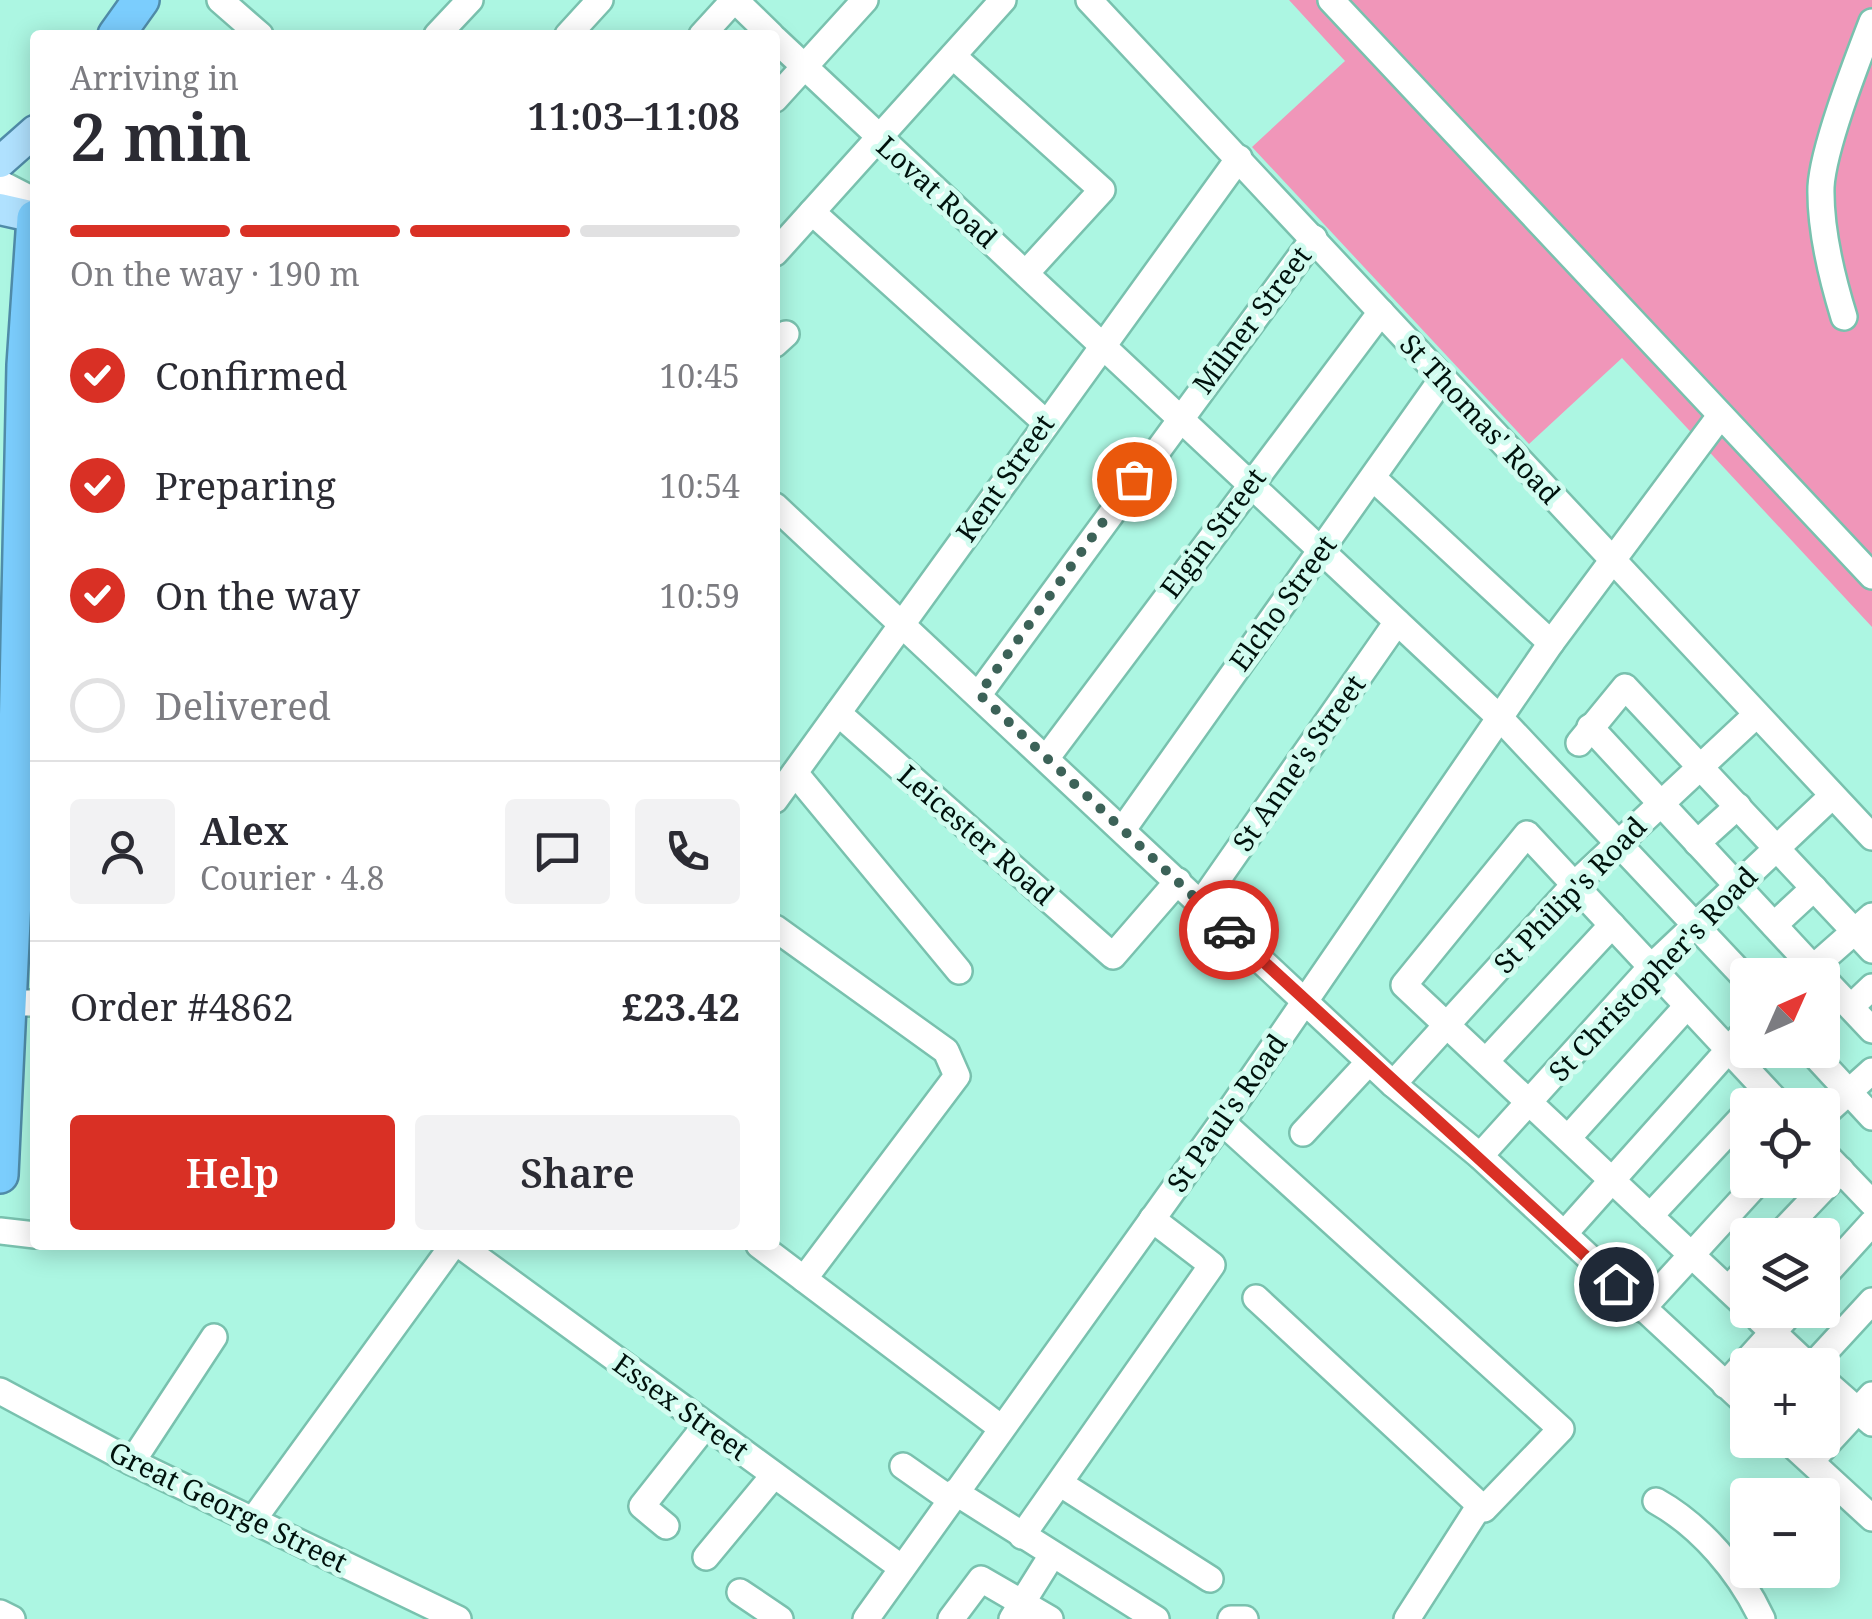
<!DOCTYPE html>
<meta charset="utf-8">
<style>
body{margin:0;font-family:"Noto Serif",serif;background:#f2f2f3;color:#2b2b33;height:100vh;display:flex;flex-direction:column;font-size:38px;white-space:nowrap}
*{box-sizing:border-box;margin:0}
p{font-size:32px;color:#7c7c81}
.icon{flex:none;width:55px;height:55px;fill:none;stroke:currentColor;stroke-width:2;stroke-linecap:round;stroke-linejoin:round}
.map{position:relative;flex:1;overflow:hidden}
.panel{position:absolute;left:30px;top:30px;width:750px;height:1220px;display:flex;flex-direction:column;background:#fff;border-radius:10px;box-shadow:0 5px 25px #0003}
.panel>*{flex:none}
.needle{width:65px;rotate:45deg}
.tools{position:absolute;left:1730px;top:958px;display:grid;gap:20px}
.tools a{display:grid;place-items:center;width:110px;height:110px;border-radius:10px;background:#fff;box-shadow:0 5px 25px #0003;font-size:50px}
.pin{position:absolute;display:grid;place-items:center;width:85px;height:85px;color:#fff;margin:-42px;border:5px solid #fff;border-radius:50%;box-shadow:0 2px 10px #0007}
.courier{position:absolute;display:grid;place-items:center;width:100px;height:100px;margin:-50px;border:8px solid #d93025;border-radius:50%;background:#fff;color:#222;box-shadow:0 2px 12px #0007}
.overview em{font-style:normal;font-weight:600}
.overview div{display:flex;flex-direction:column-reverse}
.overview{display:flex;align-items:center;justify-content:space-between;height:170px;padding:0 40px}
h1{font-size:65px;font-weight:600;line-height:75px}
.bar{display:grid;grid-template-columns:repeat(4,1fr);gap:15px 10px;align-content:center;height:120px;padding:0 40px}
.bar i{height:12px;border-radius:8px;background:#e1e1e2}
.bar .on{background:#d93025}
.bar p{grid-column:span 4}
.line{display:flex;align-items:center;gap:25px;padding:0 40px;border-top:2px solid #e1e1e2}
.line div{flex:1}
.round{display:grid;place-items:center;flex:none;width:105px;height:105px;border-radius:10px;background:#f2f2f3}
ol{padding:0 40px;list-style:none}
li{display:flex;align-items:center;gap:30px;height:110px}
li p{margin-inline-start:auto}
li .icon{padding:10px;border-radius:50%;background:#d93025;color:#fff;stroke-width:4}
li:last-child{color:#7c7c81}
li i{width:55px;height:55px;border:5px solid #e1e1e2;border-radius:50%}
.primary-button{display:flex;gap:20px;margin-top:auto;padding:20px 40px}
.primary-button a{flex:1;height:115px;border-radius:10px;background:#d93025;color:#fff;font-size:40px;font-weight:600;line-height:115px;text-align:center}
.primary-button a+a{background:#f2f2f3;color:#2b2b33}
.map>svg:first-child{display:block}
</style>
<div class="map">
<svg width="1872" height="1619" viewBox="0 0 1872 1619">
<rect width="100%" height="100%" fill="#acf6e2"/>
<!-- park -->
<path fill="#f096b9" d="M1289 0H1872V627L1622 358 1529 444 1252 147 1345 61Z"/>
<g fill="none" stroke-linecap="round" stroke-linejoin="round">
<defs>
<g id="minor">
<path d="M220 0 260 35"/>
<path d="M735 0 771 35"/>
<path d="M1089 0 1872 837"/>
<path d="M1331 0 1872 576"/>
<path d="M437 35 470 0"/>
<path d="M568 35 600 0"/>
<path d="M702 35 734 0"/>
<path d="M775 39 1502 720 1748 981"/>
<path d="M953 56 1102 190 1026 273"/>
<path d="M775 99 865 0"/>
<path d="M0 183 35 201"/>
<path d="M812 212 1045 422"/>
<path d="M775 253 1003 0"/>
<path d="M1844 317C1832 278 1820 228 1821 187 1823 148 1857 61 1872 22"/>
<path d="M775 344 786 334"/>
<path d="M1373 478 1551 643"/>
<path d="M775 506 1393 1084 1480 1156 1748 1405"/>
<path d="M979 694 1314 238"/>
<path d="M838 713 1113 956 1178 881"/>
<path d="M1590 727 1820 975"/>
<path d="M1579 743 1625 687 1872 950"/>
<path d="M1048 756 1381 312"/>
<path d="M795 773 959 971"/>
<path d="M775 800 1239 158"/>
<path d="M1124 828 1442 379"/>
<path d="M1697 843 1738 806"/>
<path d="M1201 903 1397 622"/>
<path d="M1774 925 1814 888"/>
<path d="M775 928 946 1051 957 1076 804 1279"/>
<path d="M1805 975 1872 916"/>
<path d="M1822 977 1872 1030"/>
<path d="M8 1003H35"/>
<path d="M1851 1007 1872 987"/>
<path d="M1810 1050 1872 1117"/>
<path d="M1486 1061 1612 925"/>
<path d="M1393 1084 1574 885 1756 715"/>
<path d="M1822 1116 1872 1071"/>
<path d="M1222 1122 1561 1429 1484 1509 1256 1298"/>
<path d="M1303 1133 1369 1062"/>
<path d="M1568 1138 1687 1006"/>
<path d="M1822 1151 1872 1203"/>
<path d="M1480 1156 1651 967 1832 796"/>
<path d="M1650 1216 1748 1111"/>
<path d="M0 1231 35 1235"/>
<path d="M1564 1234 1748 1028"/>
<path d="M1779 1235 1841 1170"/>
<path d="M460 1245 902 1568"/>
<path d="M759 1245 1000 1427"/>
<path d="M1822 1278 1872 1223"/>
<path d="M1728 1289 1748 1268"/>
<path d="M1748 1308 1404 985 1527 834 1780 1105"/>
<path d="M1642 1309 1760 1180"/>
<path d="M1760 1320 1808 1365"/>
<path d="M1813 1365 1872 1301"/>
<path d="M1822 1379 1872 1423"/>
<path d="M1725 1385 1793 1310"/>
<path d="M0 1391 132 1462 458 1619"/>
<path d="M1787 1440 1872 1518"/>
<path d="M1811 1461 1872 1395"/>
<path d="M132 1462 214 1337"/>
<path d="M903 1466 950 1499"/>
<path d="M1061 1484 1210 1579"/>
<path d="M955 1492 1156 1619"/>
<path d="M1656 1501C1701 1526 1740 1572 1762 1619"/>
<path d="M253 1520 453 1245"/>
<path d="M666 1526 642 1506 706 1425"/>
<path d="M1022 1536 1212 1265 1152 1219"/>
<path d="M706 1557 774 1475"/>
<path d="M740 1592 780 1619"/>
<path d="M0 1613 12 1619"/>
<path d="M866 1619 1222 1122 1551 643 1720 416"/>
<path d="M951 1619 981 1579 1050 1619"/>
<path d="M1012 1619 1052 1555"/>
<path d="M1231 1619H1245"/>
<path d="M1407 1619 1480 1505"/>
</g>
<g id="major">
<path d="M0 162 35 131"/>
<path d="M0 209 35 217"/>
</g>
<g id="highway">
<path d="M116 35 141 0"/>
<path d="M0 1175 14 878 25 365 35 218"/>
</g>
</defs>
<!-- minor casing -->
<use href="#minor" stroke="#79c1ae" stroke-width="30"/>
<!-- major casing -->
<use href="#major" stroke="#508ca9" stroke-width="35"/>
<!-- highway casing -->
<use href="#highway" stroke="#508ca9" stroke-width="40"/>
<!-- minor -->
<use href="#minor" stroke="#fff" stroke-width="25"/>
<!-- major -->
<use href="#major" stroke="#b0e1fe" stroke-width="30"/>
<!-- highway -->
<use href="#highway" stroke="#7bcdfd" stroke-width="35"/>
</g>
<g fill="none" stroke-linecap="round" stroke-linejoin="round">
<!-- done -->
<path stroke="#3c6258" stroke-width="10" stroke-dasharray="0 18" d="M1134 479 979 694 1229 930"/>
<!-- route -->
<path stroke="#d93025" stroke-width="12" d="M1229 930 1616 1284"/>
</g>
<g text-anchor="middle" stroke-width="10" stroke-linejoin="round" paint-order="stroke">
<!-- street labels -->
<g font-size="28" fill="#00120d" stroke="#d2fcf0">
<text transform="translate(937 192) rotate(42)" y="10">Lovat Road</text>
<text transform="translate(1252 320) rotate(-53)" y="10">Milner Street</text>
<text transform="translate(1480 419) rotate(47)" y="10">St Thomas' Road</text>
<text transform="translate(1005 478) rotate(-55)" y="10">Kent Street</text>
<text transform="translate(1213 533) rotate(-53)" y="10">Elgin Street</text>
<text transform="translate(1283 603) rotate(-54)" y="10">Elcho Street</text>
<text transform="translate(1299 763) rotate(-55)" y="10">St Anne's Street</text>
<text transform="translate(976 835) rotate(41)" y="10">Leicester Road</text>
<text transform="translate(1570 895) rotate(-46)" y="10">St Philip's Road</text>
<text transform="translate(1653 974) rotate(-46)" y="10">St Christopher's Road</text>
<text transform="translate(1227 1113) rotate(-55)" y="10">St Paul's Road</text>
<text transform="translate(681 1407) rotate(36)" y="10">Essex Street</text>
<text transform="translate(228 1507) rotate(26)" y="10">Great George Street</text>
</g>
</g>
</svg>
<div class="tools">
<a><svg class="needle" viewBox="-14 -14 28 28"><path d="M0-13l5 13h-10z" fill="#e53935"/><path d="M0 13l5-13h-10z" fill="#7c7c81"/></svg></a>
<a><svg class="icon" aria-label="locate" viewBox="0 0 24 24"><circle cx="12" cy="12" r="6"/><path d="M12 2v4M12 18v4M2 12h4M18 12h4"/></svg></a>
<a><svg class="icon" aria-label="layers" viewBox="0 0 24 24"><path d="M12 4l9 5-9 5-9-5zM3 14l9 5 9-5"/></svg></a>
<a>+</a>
<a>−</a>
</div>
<div class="pin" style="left:1134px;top:479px;background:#ea580c"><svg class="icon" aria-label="bag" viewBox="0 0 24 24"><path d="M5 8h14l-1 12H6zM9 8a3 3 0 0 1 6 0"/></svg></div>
<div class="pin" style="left:1616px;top:1284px;background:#1f2937"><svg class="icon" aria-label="home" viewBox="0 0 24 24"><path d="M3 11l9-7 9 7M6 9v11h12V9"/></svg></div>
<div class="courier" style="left:1229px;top:930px"><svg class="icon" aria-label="car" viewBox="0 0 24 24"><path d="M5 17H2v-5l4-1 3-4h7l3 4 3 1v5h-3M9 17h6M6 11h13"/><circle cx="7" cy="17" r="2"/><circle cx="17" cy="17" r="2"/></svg></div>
<section class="panel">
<div class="overview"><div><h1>2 min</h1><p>Arriving in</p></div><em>11:03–11:08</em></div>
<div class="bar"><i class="on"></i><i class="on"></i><i class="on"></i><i></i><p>On the way · 190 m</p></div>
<ol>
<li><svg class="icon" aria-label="check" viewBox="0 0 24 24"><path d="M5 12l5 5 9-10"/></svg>Confirmed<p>10:45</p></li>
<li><svg class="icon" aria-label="check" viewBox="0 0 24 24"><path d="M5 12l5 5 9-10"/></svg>Preparing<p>10:54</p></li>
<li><svg class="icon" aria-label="check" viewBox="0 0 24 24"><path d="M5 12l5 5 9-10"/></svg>On the way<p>10:59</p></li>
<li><i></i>Delivered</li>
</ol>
<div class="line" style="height:180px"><a class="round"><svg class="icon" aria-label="person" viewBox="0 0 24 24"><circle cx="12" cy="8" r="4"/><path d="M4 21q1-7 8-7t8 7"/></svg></a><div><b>Alex</b><p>Courier · 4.8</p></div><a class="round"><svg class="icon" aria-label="chat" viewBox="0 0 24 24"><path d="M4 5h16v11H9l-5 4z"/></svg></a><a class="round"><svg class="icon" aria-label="phone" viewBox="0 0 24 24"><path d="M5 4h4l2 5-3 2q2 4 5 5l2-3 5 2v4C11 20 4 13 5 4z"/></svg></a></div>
<div class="line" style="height:130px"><div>Order #4862</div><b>£23.42</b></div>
<div class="primary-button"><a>Help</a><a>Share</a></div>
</section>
</div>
